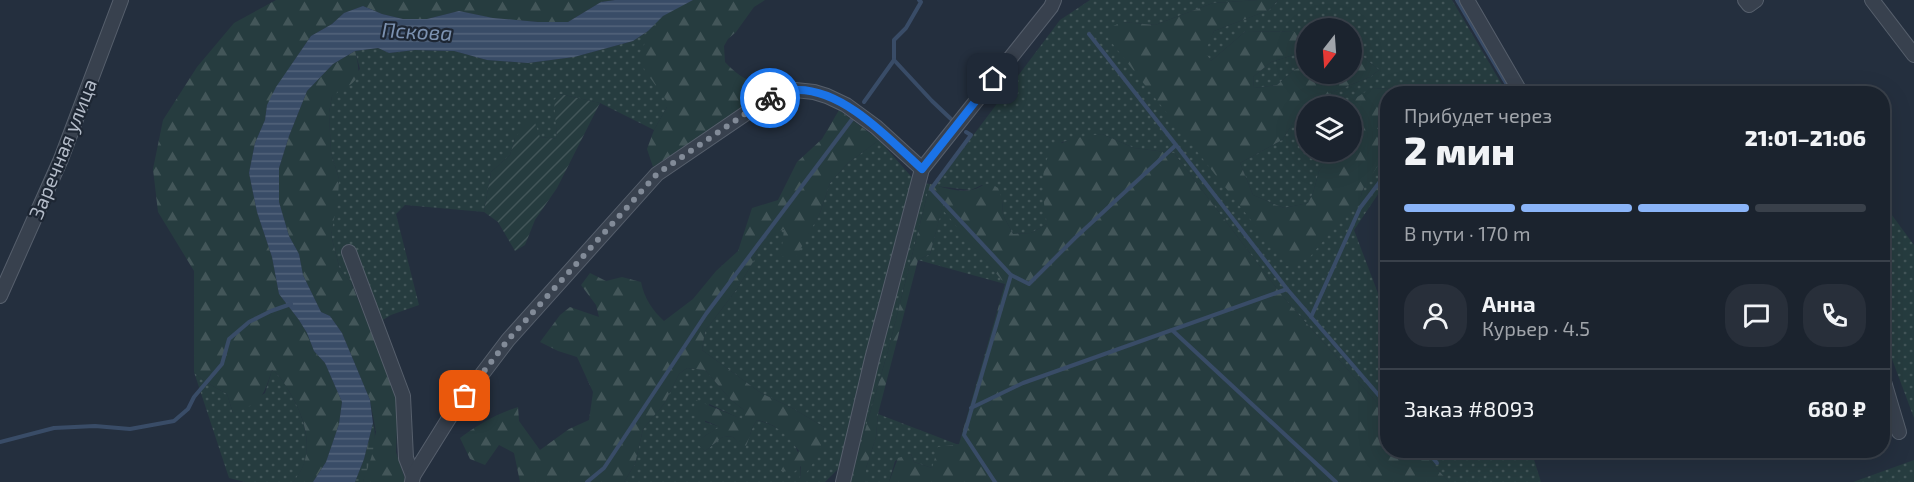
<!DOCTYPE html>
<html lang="ru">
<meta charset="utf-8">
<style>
body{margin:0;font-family:"Exo 2",sans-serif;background:#282f3a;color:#f1f3f6;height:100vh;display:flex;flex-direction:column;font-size:22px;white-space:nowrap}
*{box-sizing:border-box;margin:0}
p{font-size:20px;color:#a0a4aa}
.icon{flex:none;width:33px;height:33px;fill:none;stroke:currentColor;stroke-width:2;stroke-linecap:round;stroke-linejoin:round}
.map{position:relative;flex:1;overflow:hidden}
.sheet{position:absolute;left:1380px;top:86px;width:510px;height:372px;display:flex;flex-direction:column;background:#1b232e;border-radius:24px;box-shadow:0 6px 24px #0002,0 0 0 2px #39404a}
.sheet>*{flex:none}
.needle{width:39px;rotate:197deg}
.buttons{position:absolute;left:1296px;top:18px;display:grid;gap:12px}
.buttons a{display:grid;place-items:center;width:66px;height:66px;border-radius:50%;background:#1b232e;box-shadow:0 6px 24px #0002,0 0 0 2px #39404a;font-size:30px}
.pin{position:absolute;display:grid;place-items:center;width:51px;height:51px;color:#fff;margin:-26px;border-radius:12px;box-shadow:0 3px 9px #0006}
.courier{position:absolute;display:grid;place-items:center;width:60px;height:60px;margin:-30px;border:4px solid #1a73e8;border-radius:50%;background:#fff;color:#222;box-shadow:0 2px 8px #0007}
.summary em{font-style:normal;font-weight:800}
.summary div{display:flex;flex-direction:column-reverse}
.summary{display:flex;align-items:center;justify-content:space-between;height:102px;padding:0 24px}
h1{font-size:39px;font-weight:800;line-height:45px}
.bar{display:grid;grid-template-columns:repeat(4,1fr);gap:9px 6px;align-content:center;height:72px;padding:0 24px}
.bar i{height:8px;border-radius:4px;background:#39404a}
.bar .on{background:#8ab4f8}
.bar p{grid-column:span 4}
.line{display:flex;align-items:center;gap:15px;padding:0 24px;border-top:2px solid #39404a}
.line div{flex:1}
.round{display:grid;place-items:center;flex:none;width:63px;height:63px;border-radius:24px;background:#282f3a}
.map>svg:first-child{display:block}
</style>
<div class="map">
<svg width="1914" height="482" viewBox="0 0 1914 482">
<defs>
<pattern id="grass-dots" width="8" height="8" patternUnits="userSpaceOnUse" patternTransform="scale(1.5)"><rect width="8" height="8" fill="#263c3f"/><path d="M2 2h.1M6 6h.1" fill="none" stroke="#435659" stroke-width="1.8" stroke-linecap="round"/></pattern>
<pattern id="forest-firs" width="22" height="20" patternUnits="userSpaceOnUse" patternTransform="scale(1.5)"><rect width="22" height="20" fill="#263c3f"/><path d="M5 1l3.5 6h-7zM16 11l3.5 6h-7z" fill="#435659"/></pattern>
<pattern id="wetland-marsh" width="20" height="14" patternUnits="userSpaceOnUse" patternTransform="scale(1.5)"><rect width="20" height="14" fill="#263c3f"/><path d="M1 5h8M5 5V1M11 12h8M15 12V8" fill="none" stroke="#435659"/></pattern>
<pattern id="garden-furrows" width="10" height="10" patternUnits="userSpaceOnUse" patternTransform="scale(1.5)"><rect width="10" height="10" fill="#263c3f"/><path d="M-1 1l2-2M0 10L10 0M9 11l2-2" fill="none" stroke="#435659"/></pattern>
<pattern id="water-rules" width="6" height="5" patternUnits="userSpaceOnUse" patternTransform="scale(1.5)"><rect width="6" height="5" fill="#394c67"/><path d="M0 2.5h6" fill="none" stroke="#53647b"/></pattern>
</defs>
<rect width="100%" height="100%" fill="#242f3e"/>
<!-- grass -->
<g fill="url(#grass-dots)">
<path d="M1090 0H1259L1213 3 1155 25 1122 22 1287 266 1361 196C1365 178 1380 165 1387 147V181L1354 230 1387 317V414L1284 298 1174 153 1134 148 1102 134 1062 142 1044 171 1047 224 1031 233 1013 234 1003 215 1002 199 982 185 971 190 935 186 1060 20Z"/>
<path d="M1278 0H1452L1507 93H1392L1393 88 1371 89 1343 106H1306V152L1333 153 1319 171 1313 193 1308 203 1284 208 1253 195 1240 163 1282 140 1306 103 1370 77 1379 70 1361 55 1352 56V28H1340L1334 20H1323L1302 32 1246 31 1211 61 1204 52 1214 31 1269 10Z"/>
<path d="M648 31 646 45 667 101V107L654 130 600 103 560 94 556 122 557 139 540 137 515 138 510 155 491 172 484 212 405 205 396 214 419 305 391 315 373 326 351 282 340 270 331 235 339 179 331 153 329 113 332 96 360 69 355 51 378 48 389 53 415 50 454 51 487 60 528 63 574 57 633 41Z"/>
<path d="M1306 51V65L1294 70 1277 85 1254 88 1253 77 1271 62Z"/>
<path d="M1387 105V126L1377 129 1378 118Z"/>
<path d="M879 140 917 183 930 184 888 351 850 482H839L842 465 825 482H624L635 464 643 429 664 404 679 374 687 368 705 370 731 400 744 410 743 420 709 404 705 422 721 427 706 435 697 443 705 451 724 436 733 437 744 449C750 439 750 429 757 420 790 429 803 446 800 480L824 427 792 408 761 393 702 350 705 331 737 289 753 262 761 240 784 228 808 234 820 213 830 183 848 163Z"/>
<path d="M1883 203 1914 245V418L1883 335Z"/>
<path d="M942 208 1005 284 918 260 930 254Z"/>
<path d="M272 370C280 375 284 383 289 391 306 419 317 456 293 482H245L229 478 194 372 204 381 227 394 233 413 265 393Z"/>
<path d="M878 414 959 445 932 468 914 462 911 454 895 461 889 482H866V468L876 437Z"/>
<path d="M1420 450H1531L1541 482H1449Z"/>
<path d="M1914 460V482H1853Z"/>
</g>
<!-- forest -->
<g fill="url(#forest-firs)">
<path d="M276 0H615L601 2 568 22H538L492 18 459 11 427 19H403L382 14 363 6 344 13 332 24 311 36 294 61 267 105 265 120 255 143 249 173 257 212 272 257 279 294 299 320 307 333 314 351 325 363 342 402 339 424 326 462 313 482H293C317 455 306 419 289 391 284 383 280 375 272 370 263 398 261 403 233 413L227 394 204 381 194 372V271L158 212 153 169 163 120 197 67 234 23Z"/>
<path d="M693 0H765L754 7 736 32 728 39 724 46 725 62C748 86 753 81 784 82L789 86 762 95 653 167 647 149 654 130 667 107V101L645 71 639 54C647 43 644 41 648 31 655 17 679 7 693 0Z"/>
<path d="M1259 0H1278L1269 10 1214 31 1205 52 1211 61 1246 31 1302 32 1306 30V51L1271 62 1253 77 1254 88 1277 85 1294 70 1306 65V74H1352V56L1361 55 1379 70 1370 77 1306 103 1282 140 1240 163 1253 195 1284 208 1308 203 1313 193 1319 171 1333 152H1352V106H1343L1370 89 1393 88 1392 93H1388L1387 105 1378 118 1377 129 1387 126C1388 134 1389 143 1386 150 1381 167 1365 178 1361 196L1309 258 1287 266 1108 38 1111 27 1122 22 1155 25 1213 3Z"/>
<path d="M1323 20H1335L1340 28H1309Z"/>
<path d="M355 51C363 81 357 81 332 96L329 113 331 153 339 179 338 198 331 235 340 270 351 282 398 399 396 452 406 482H363L376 432 370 400 342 333 330 316 321 312 303 275 299 254 289 236 279 202V168L289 136 307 91 333 64Z"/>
<path d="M839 110 879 140 848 163 830 183 820 213 794 261 781 256 784 229 761 240 753 262 737 289 705 331 702 350 761 393 792 408 824 427 820 453 800 482 801 466 794 472 781 471 786 459 799 451C787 435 777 424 757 420 750 429 750 440 744 450L733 437 724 436 705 451 696 443 706 435 720 427 692 415 696 400 742 419 744 410 731 400 705 370 687 368 679 374 664 404 643 429 635 464 624 482H520L514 453 499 445 485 465 470 459 460 438C479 424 496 414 518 407L519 421 540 450 569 429 589 420 593 392 577 357 558 351 540 342 560 315 570 307 599 317 596 305 581 285 590 273 606 281 622 277 641 282C644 298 653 311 664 321L693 299 716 271 738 251 752 208 778 200 797 162 822 139Z"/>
<path d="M1102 134 1134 148 1174 153 1284 298 1387 414 1388 450H1420L1449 482H889L898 458 911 454 914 462 932 468 938 447 959 444 1005 284 942 209 930 254 918 260 878 414 876 437 866 468V482H850L888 351 930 184C942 187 959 193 971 190 984 188 984 179 998 188L1002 199 1003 215 1013 234 1031 233 1047 224C1043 199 1035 153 1064 142 1076 137 1089 136 1102 134Z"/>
</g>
<!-- wetland -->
<path fill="url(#wetland-marsh)" d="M373 423C379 442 369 464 363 482H355L364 459Z"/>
<!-- garden -->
<path fill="url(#garden-furrows)" d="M560 94 600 103 557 188 535 220 525 245 515 251 498 222 484 212 491 172 510 155 515 138 527 122 534 120 540 137 557 139 554 100Z"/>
<!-- water -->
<path fill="url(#water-rules)" d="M615 0H693L663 16 648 31 633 41 574 57 528 63 487 60 454 51 415 50 389 53 378 48 355 51 333 64 307 91 289 136 279 168V202L289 236 299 254 303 275 321 312 330 316 342 333 370 400 373 423 364 459 355 482H313L326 462 339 424 342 402 325 363 314 351 307 333 299 320 279 294 272 257 257 212 249 173 255 143 265 120 267 105 276 87 311 36 332 24 344 13 363 6 382 14 403 19H427L459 11 493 18 538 22H568L601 2Z"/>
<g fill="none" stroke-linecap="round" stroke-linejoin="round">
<!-- stream -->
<g stroke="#394c67" stroke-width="4">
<path d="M919 0 921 2 906 28 894 40V60L932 101 951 119"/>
<path d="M1457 0 1512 93"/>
<path d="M1089 34 1176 145 1287 289"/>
<path d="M864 102 894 60"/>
<path d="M966 132 971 135 931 189 1011 275 964 435 995 482"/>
<path d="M1011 275 1029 284 1075 238 1176 145"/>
<path d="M1311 317 1360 208 1388 171"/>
<path d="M1172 330 1336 482"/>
<path d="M971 408 1023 383 1287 289 1388 406"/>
<path d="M0 442 54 428 95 426 130 429 174 421 188 409 194 397 222 364 229 339 249 322 271 311 291 304"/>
<path d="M1426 450 1437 463"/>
<path d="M587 482 604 468 706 314 853 118"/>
</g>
<defs>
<g id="minor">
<path d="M1467 0 1521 93"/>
<path d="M1745 0 1749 5 1756 0"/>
<path d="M1872 0 1914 55"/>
<path d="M349 252 403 396 406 458 413 476"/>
<path d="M0 296 61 159 121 0"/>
<path d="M1882 375 1899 432"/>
<path d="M412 482 413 476 451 415 508 340 657 174 764 101 795 90 814 92 827 96 846 105 876 127 922 169"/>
<path d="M843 482 872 359 922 169 1051 7 1054 0"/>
</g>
</defs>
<!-- minor casing -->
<use href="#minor" stroke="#565f6c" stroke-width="16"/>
<!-- minor -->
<use href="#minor" stroke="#38414e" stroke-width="14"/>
</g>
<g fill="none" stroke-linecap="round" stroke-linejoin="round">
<!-- done -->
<path stroke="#828b98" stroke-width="6" stroke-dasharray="0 10.8" d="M465 396 508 340 657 174 764 101 770 98"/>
<!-- route -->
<path stroke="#1a73e8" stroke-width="8" d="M770 98C779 96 789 90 797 90 844 89 890 140 922 169L993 79"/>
</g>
<g text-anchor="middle" stroke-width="4.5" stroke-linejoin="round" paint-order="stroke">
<!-- street labels -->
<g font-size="20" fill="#b4bcc9" stroke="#1d2633">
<text transform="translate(63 149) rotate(-68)" y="7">Заречная улица</text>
</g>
<!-- water labels -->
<g font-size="21" font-style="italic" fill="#7c92b1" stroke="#1d2633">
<text transform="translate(417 32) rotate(3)" y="7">Пскова</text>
</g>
</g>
</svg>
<div class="buttons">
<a><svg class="needle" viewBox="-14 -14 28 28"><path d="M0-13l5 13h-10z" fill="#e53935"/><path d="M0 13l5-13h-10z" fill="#a0a4aa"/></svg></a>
<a><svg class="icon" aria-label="layers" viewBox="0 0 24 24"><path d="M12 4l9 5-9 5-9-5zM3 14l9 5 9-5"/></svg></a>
</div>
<div class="pin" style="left:465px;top:396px;background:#ea580c"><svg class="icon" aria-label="bag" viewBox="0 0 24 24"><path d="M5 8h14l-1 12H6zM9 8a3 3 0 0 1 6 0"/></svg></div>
<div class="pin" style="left:993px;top:79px;background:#1f2937"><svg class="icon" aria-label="home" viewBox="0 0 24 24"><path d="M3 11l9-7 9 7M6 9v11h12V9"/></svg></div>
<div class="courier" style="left:770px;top:98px"><svg class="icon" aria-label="bike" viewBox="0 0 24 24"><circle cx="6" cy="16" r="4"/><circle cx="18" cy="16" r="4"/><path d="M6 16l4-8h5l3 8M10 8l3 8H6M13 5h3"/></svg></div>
<section class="sheet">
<div class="summary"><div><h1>2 мин</h1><p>Прибудет через</p></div><em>21:01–21:06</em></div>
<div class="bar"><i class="on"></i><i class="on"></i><i class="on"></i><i></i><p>В пути · 170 m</p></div>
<div class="line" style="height:108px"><a class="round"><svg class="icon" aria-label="person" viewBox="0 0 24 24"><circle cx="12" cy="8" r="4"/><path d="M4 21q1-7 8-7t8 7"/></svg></a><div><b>Анна</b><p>Курьер · 4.5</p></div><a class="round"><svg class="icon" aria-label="chat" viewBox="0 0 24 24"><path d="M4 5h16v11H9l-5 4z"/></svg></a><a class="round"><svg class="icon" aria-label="phone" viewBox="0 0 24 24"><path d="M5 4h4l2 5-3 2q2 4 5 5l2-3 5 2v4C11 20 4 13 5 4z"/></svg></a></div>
<div class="line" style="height:78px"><div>Заказ #8093</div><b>680 ₽</b></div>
</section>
</div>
